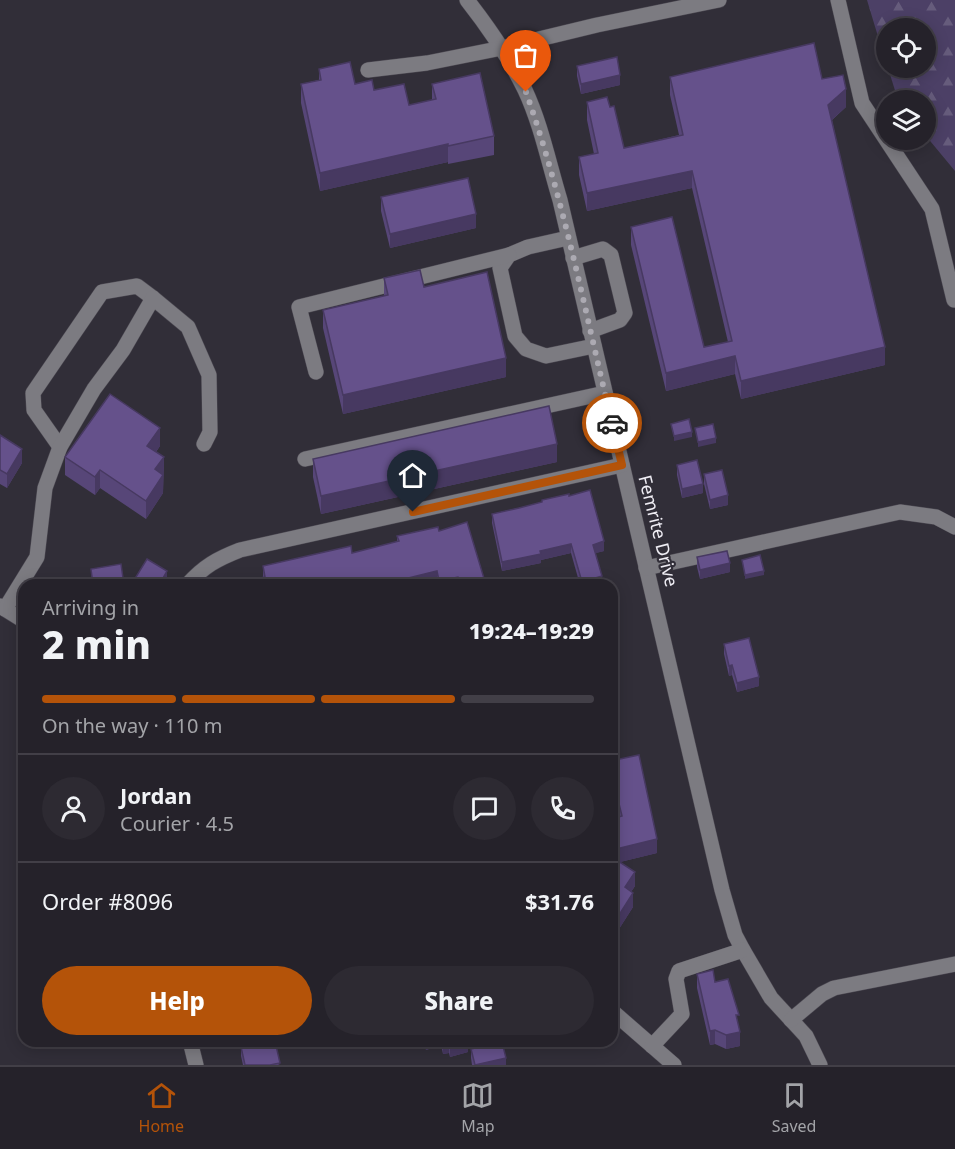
<!DOCTYPE html>
<meta charset="utf-8">
<style>
body{margin:0;font-family:"Noto Sans",sans-serif;background:#2d2a32;color:#f1f3f6;height:100vh;display:flex;flex-direction:column;font-size:22px;white-space:nowrap}
*{box-sizing:border-box;margin:0}
p{font-size:20px;color:#a3a4a8}
.icon{flex:none;width:33px;height:33px;fill:none;stroke:currentColor;stroke-width:2;stroke-linecap:round;stroke-linejoin:round}
.map{position:relative;flex:1;overflow:hidden}
.details{position:absolute;left:18px;top:579px;width:600px;height:468px;display:flex;flex-direction:column;background:#25222a;border-radius:18px;box-shadow:0 3px 15px #0003,0 0 0 2px #423f47}
.details>*{flex:none}
.tools{position:absolute;left:876px;top:18px;display:grid;gap:12px}
.tools a{display:grid;place-items:center;width:60px;height:60px;border-radius:50%;background:#25222a;box-shadow:0 3px 15px #0003,0 0 0 2px #423f47;font-size:30px}
.pin{position:absolute;display:grid;place-items:center;width:51px;height:51px;color:#fff;margin:-62px -26px;border-radius:50% 50% 50% 0;rotate:-45deg;box-shadow:0 0 6px #0007}
.pin .icon{rotate:45deg}
.courier{position:absolute;display:grid;place-items:center;width:60px;height:60px;margin:-30px;border:4px solid #b45309;border-radius:50%;background:#fff;color:#222;box-shadow:0 2px 8px #0007}
.summary em{font-style:normal;font-weight:800}
.summary div{display:flex;flex-direction:column-reverse}
.summary{display:flex;align-items:center;justify-content:space-between;height:102px;padding:0 24px}
h1{font-size:39px;font-weight:800;line-height:45px}
.bar{display:grid;grid-template-columns:repeat(4,1fr);gap:9px 6px;align-content:center;height:72px;padding:0 24px}
.bar i{height:8px;border-radius:4px;background:#423f47}
.bar .on{background:#b45309}
.bar p{grid-column:span 4}
.line{display:flex;align-items:center;gap:15px;padding:0 24px;border-top:2px solid #423f47}
.line div{flex:1}
.round{display:grid;place-items:center;flex:none;width:63px;height:63px;border-radius:32px;background:#2d2a32}
.button{display:flex;gap:12px;margin-top:auto;padding:12px 24px}
.button a{flex:1;height:69px;border-radius:36px;background:#b45309;color:#fff;font-size:24px;font-weight:800;line-height:69px;text-align:center}
.button a+a{background:#2d2a32;color:#f1f3f6}
.menu{display:flex;justify-content:space-around;align-items:center;height:84px;border-top:2px solid #423f47;background:#25222a;font-size:16px;color:#a3a4a8}
.menu a{display:grid;justify-items:center;gap:3px}
.menu .on{color:#b45309}
.map>svg:first-child{display:block}
</style>
<div class="map">
<svg width="955" height="1065" viewBox="0 0 955 1065">
<defs>
<pattern id="forest-firs" width="22" height="20" patternUnits="userSpaceOnUse" patternTransform="scale(1.5)"><rect width="22" height="20" fill="#4c4066"/><path d="M5 1l3.5 6h-7zM16 11l3.5 6h-7z" fill="#665c7c"/></pattern>
</defs>
<rect width="100%" height="100%" fill="#312e38"/>
<!-- forest -->
<path fill="url(#forest-firs)" d="M867 0H955V171L926 136V100H898L888 68H926V28H886V63Z"/>
<g fill="none" stroke-linecap="round" stroke-linejoin="round">
<defs>
<g id="minor">
<path d="M467 0C489 28 509 57 525 90 541 124 549 164 560 200L722 890 735 935 743 950 771 998 806 1036 820 1065"/>
<path d="M838 0 862 103 932 209 954 300"/>
<path d="M368 70 427 63 502 48 597 25 719 0"/>
<path d="M568 238 528 247 509 255 500 268 515 336 526 349 546 356 594 346"/>
<path d="M573 258 603 249 611 255 625 313 620 320 590 331"/>
<path d="M316 372 299 307 509 255"/>
<path d="M60 447 34 410 33 393 102 292 137 286 153 298"/>
<path d="M305 459 605 393"/>
<path d="M646 568 900 512 936 517 955 527"/>
<path d="M187 585C204 566 217 559 240 550L622 465"/>
<path d="M0 606 24 621"/>
<path d="M5 609 37 557 45 488 60 447 94 389 123 350 153 298 188 327 209 375 210 432 204 444"/>
<path d="M612 1011 674 1065"/>
<path d="M791 1020 822 994 834 988 955 964"/>
<path d="M190 1041 196 1065"/>
<path d="M652 1046 682 1014 676 979 679 971 743 950"/>
</g>
</defs>
<!-- minor casing -->
<use href="#minor" stroke="#4c4952" stroke-width="16"/>
<!-- minor -->
<use href="#minor" stroke="#7c7b81" stroke-width="15"/>
</g>
<!-- wall -->
<g fill="#574678">
<path d="M577 66 620 85 581 94 577 76Z"/>
<path d="M319 69 409 105 432 100V84L494 136V155L448 164V162L320 191 301 103V84L319 80Z"/>
<path d="M670 77 822 79 846 107 832 120 885 365 741 399 735 374 666 391 631 245V227L704 347 728 342 692 188 587 211 579 175V157L594 154 587 120V102L610 107 624 148 679 135 670 95Z"/>
<path d="M381 197 476 228 390 248 381 211Z"/>
<path d="M384 278 424 287 506 377 343 414 323 328V310L384 296Z"/>
<path d="M0 435 22 463 7 488 0 484Z"/>
<path d="M160 446 156 452 164 457 163 493 146 519 100 488 95 495 65 475V457Z"/>
<path d="M313 459 557 462 321 514 313 477Z"/>
<path d="M677 465 703 493 682 498 677 475Z"/>
<path d="M704 474 728 505 710 509 704 484Z"/>
<path d="M569 496 604 551 595 553 602 585H580L571 553 541 560V563L502 571 492 523V514Z"/>
<path d="M439 531 486 585H438L437 580 263 577V566L352 553 397 542V536Z"/>
<path d="M697 557 730 572 700 579 697 567Z"/>
<path d="M91 569 124 585H92Z"/>
<path d="M724 644 759 686 737 692 732 675 729 676 724 654Z"/>
<path d="M615 760 657 853 620 862 635 886 631 892 633 907 619 929 612 924V822L619 817 613 793V779L616 778Z"/>
<path d="M697 974 715 982 739 1027 740 1046 726 1049 715 1044 710 1045 697 988Z"/>
<path d="M423 1041H468V1052L450 1057 449 1053 443 1054 441 1045 426 1050Z"/>
<path d="M241 1047 280 1065H243L241 1056Z"/>
<path d="M471 1049 506 1065H472L471 1058Z"/>
</g>
<!-- shaded-wall -->
<g fill="#473961">
<path d="M620 75V85L581 94V84Z"/>
<path d="M846 89V107L828 123V105Z"/>
<path d="M448 144V162L320 191V173Z"/>
<path d="M692 171V188L587 211V193Z"/>
<path d="M476 214V228L390 248V234Z"/>
<path d="M885 347V365L741 399V381Z"/>
<path d="M735 356V374L666 391V373Z"/>
<path d="M506 358V377L343 414V395Z"/>
<path d="M160 428V446L147 464V446Z"/>
<path d="M692 432V437L674 441V436Z"/>
<path d="M716 438V443L698 447V442Z"/>
<path d="M557 444V462L321 514V496Z"/>
<path d="M22 449V463L7 488V474Z"/>
<path d="M164 457 163 493 146 519V501L155 469Z"/>
<path d="M100 470V488L95 495V477Z"/>
<path d="M703 484V493L682 498V489Z"/>
<path d="M728 495V505L710 509V500Z"/>
<path d="M604 541V551L593 554V545Z"/>
<path d="M571 544V553L541 560V563L502 571V562L540 551Z"/>
<path d="M730 563V572L700 579V570Z"/>
<path d="M167 571V581L164 585H159Z"/>
<path d="M437 571V580L419 585H388V583Z"/>
<path d="M764 571V575L745 579V575Z"/>
<path d="M602 576V585H582V582Z"/>
<path d="M458 577V585H439V581Z"/>
<path d="M732 665V675L729 676V666Z"/>
<path d="M759 677V686L737 692V683Z"/>
<path d="M615 736V749L612 750V737Z"/>
<path d="M657 839V853L612 864V850Z"/>
<path d="M635 872V886L625 901V887Z"/>
<path d="M633 893V907L619 929V915Z"/>
<path d="M715 1030V1044L710 1045V1031Z"/>
<path d="M740 1032V1046L726 1049V1035Z"/>
<path d="M426 1041H441V1045L426 1050Z"/>
<path d="M449 1043V1053L443 1054V1045Z"/>
<path d="M468 1043V1052L450 1057V1048Z"/>
<path d="M506 1058V1065H475Z"/>
</g>
<!-- building -->
<g fill="#65518b" stroke="#473961" stroke-width="1.5">
<path d="M814 43 822 79 843 75 846 89 828 105 885 347 741 381 735 356 666 373 631 227 672 217 704 347 732 341 692 171 587 193 579 157 598 153 587 102 607 97 610 107 614 106 624 148 683 135 670 77Z"/>
<path d="M617 57 620 75 581 84 577 66Z"/>
<path d="M350 62 355 84 372 80 374 90 404 84 409 105 436 99 432 84 480 73 494 136 448 146V144L320 173 301 84 321 80 319 69Z"/>
<path d="M468 178 476 214 390 234 381 197Z"/>
<path d="M420 270 424 287 487 272 506 358 343 395 323 310 388 295 384 278Z"/>
<path d="M110 394 160 428 147 446 164 457 155 469 163 475 146 501 100 470 95 477 65 457Z"/>
<path d="M549 406 557 444 321 496 313 459Z"/>
<path d="M689 419 692 432 674 436 671 424Z"/>
<path d="M713 424 716 438 698 442 695 428Z"/>
<path d="M0 435 22 449 7 474 0 470Z"/>
<path d="M697 460 703 484 682 489 677 465Z"/>
<path d="M722 470 728 495 710 500 704 474Z"/>
<path d="M590 490 604 541 593 545 602 576 582 582 571 544 540 551 541 554 502 562 492 514 519 508 542 502V500L569 494V496Z"/>
<path d="M467 522 486 585H462L458 577 439 581 437 571 388 583 389 585H224L265 577 263 566 351 546 352 553 399 541 397 536 438 527 439 531Z"/>
<path d="M727 551 730 563 700 570 697 557Z"/>
<path d="M760 555 764 571 745 575 742 560Z"/>
<path d="M147 559 167 571 159 585H131Z"/>
<path d="M121 564 124 585H93L91 569Z"/>
<path d="M577 583 578 585H568Z"/>
<path d="M749 638 759 677 737 683 732 665 729 666 724 644Z"/>
<path d="M612 723 615 736 612 737Z"/>
<path d="M639 755 657 839 612 850V822L615 818 622 816 613 779 619 777 615 760Z"/>
<path d="M612 857 635 872 625 887 633 893 619 915 612 910Z"/>
<path d="M713 970 715 982 728 979 739 1015H736L740 1032 726 1035 715 1030 710 1031 697 974Z"/>
<path d="M267 1041H275L280 1063 270 1065H245L241 1047Z"/>
<path d="M442 1041H468V1043L450 1048 449 1043 443 1045Z"/>
<path d="M502 1042 506 1058 475 1065 471 1049Z"/>
</g>
<g fill="none" stroke-linecap="round" stroke-linejoin="round">
<!-- done -->
<path stroke="#acaab2" stroke-width="6" stroke-dasharray="0 10.8" d="M526 92C564 200 585 312 612 423"/>
<!-- route -->
<path stroke="#b45309" stroke-width="8" d="M413 512 622 465 612 423"/>
</g>
<g text-anchor="middle" stroke-width="4.5" stroke-linejoin="round" paint-order="stroke">
<!-- street labels -->
<g font-size="18" fill="#efedf4" stroke="#312e38">
<text transform="translate(658 531) rotate(76)" y="6">Femrite Drive</text>
</g>
</g>
</svg>
<div class="tools">
<a><svg class="icon" aria-label="locate" viewBox="0 0 24 24"><circle cx="12" cy="12" r="6"/><path d="M12 2v4M12 18v4M2 12h4M18 12h4"/></svg></a>
<a><svg class="icon" aria-label="layers" viewBox="0 0 24 24"><path d="M12 4l9 5-9 5-9-5zM3 14l9 5 9-5"/></svg></a>
</div>
<div class="pin" style="left:526px;top:92px;background:#ea580c"><svg class="icon" aria-label="bag" viewBox="0 0 24 24"><path d="M5 8h14l-1 12H6zM9 8a3 3 0 0 1 6 0"/></svg></div>
<div class="pin" style="left:413px;top:512px;background:#1f2937"><svg class="icon" aria-label="home" viewBox="0 0 24 24"><path d="M3 11l9-7 9 7M6 9v11h12V9"/></svg></div>
<div class="courier" style="left:612px;top:423px"><svg class="icon" aria-label="car" viewBox="0 0 24 24"><path d="M5 17H2v-5l4-1 3-4h7l3 4 3 1v5h-3M9 17h6M6 11h13"/><circle cx="7" cy="17" r="2"/><circle cx="17" cy="17" r="2"/></svg></div>
<section class="details">
<div class="summary"><div><h1>2 min</h1><p>Arriving in</p></div><em>19:24–19:29</em></div>
<div class="bar"><i class="on"></i><i class="on"></i><i class="on"></i><i></i><p>On the way · 110 m</p></div>
<div class="line" style="height:108px"><a class="round"><svg class="icon" aria-label="person" viewBox="0 0 24 24"><circle cx="12" cy="8" r="4"/><path d="M4 21q1-7 8-7t8 7"/></svg></a><div><b>Jordan</b><p>Courier · 4.5</p></div><a class="round"><svg class="icon" aria-label="chat" viewBox="0 0 24 24"><path d="M4 5h16v11H9l-5 4z"/></svg></a><a class="round"><svg class="icon" aria-label="phone" viewBox="0 0 24 24"><path d="M5 4h4l2 5-3 2q2 4 5 5l2-3 5 2v4C11 20 4 13 5 4z"/></svg></a></div>
<div class="line" style="height:78px"><div>Order #8096</div><b>$31.76</b></div>
<div class="button"><a>Help</a><a>Share</a></div>
</section>
</div>
<nav class="menu">
<a class="on"><svg class="icon" aria-label="home" viewBox="0 0 24 24"><path d="M3 11l9-7 9 7M6 9v11h12V9"/></svg>Home</a>
<a><svg class="icon" aria-label="map" viewBox="0 0 24 24"><path d="M3 6l6-2 6 2 6-2v14l-6 2-6-2-6 2zM9 4v14M15 6v14"/></svg>Map</a>
<a><svg class="icon" aria-label="saved" viewBox="0 0 24 24"><path d="M7 4h10v16l-5-4-5 4z"/></svg>Saved</a>
</nav>
